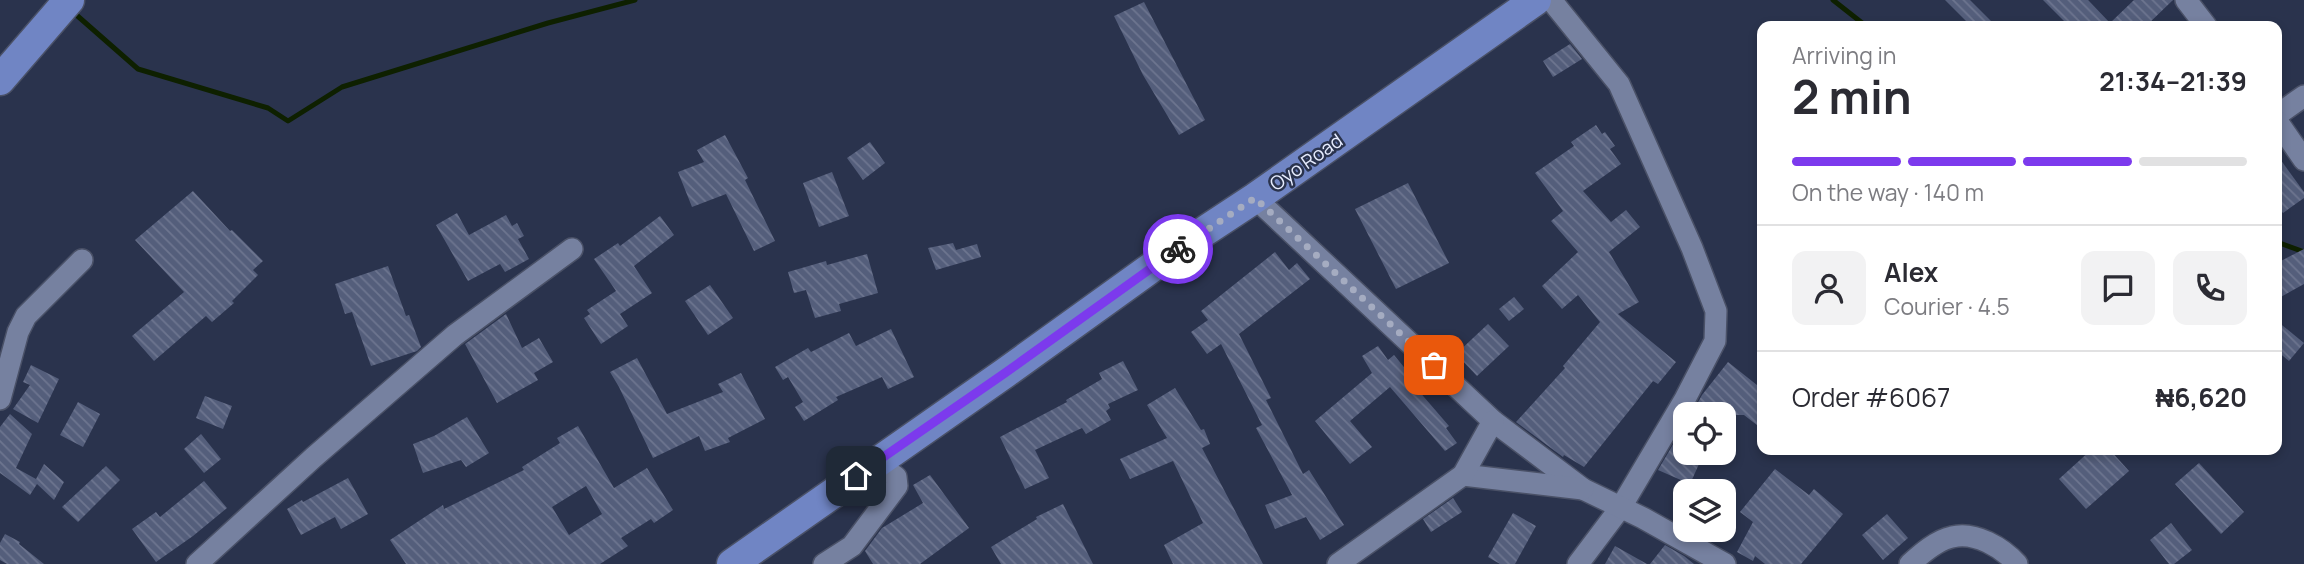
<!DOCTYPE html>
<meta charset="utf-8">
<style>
body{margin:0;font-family:Manrope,sans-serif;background:#f2f2f3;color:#2b2b33;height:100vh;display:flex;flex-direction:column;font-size:26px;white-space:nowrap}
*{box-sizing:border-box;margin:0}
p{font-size:23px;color:#7c7c81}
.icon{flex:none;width:38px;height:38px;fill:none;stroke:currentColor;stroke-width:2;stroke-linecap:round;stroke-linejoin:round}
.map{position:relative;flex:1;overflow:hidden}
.details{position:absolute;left:1757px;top:21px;width:525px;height:434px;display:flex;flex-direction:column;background:#fff;border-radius:14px;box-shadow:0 4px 10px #0003}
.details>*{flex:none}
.tools{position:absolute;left:1673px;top:402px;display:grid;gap:14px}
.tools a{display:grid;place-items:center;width:63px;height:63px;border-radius:14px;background:#fff;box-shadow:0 4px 10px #0003;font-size:35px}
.pin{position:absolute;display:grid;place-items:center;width:60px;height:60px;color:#fff;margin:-30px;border-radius:14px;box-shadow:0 4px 10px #0006}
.courier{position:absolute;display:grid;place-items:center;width:70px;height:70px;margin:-35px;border:5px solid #7c3aed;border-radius:50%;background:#fff;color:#222;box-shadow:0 2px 9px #0007}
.overview em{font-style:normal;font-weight:700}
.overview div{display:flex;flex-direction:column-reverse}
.overview{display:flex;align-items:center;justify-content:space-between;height:119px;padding:0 35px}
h1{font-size:46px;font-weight:700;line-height:52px}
.bar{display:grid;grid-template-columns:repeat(4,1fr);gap:10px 7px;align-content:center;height:84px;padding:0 35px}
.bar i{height:9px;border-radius:5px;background:#e1e1e2}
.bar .on{background:#7c3aed}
.bar p{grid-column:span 4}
.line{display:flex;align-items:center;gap:18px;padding:0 35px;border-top:2px solid #e1e1e2}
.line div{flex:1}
.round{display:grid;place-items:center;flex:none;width:74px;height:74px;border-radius:14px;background:#f2f2f3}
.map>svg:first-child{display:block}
</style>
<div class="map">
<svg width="2304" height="564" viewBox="0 0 2304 564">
<defs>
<pattern id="building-back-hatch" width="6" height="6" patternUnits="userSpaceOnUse" patternTransform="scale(1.75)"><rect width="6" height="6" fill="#545e7b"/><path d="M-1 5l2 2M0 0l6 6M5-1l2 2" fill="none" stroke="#6d758f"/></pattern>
</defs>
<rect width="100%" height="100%" fill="#2a334d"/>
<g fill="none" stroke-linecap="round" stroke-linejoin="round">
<!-- stream -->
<g stroke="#0e2000" stroke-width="5">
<path d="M1833 0 1866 26"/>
<path d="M73 12 138 69 268 108 288 121 342 87 548 23 635 0"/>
<path d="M2277 242 2304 252"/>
</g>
</g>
<!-- building -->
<g fill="url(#building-back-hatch)" fill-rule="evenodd">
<path d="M1945 0H1970L1996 26H1971Z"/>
<path d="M2043 0H2088L2110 23 2134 0H2173L2146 26H2069Z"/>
<path d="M1144 2 1205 120 1179 135 1143 75 1114 16Z"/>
<path d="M1570 44 1582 59 1553 77 1543 61Z"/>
<path d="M1596 125 1602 134 1605 132 1615 146 1610 149 1621 164 1583 191 1611 222 1626 210 1640 227 1609 252 1639 302 1618 314 1676 362 1658 384 1653 381 1584 467 1564 455 1563 457 1516 422 1565 368 1563 366 1600 322 1578 295 1562 309 1542 286 1578 252 1551 221 1563 211 1535 173 1574 146 1571 142Z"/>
<path d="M725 135 748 178 745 180 775 241 754 251 726 194 692 207 678 172 704 162 697 150Z"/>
<path d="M870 142 885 163 863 180 847 158Z"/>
<path d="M2277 155 2304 192V198L2283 213 2277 205Z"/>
<path d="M832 172 849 216 819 227 803 183Z"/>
<path d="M1408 183 1449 263 1396 289 1355 209Z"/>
<path d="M193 191 230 231 232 230 263 261 253 270 258 275 232 301 234 303 212 322 206 316 154 361 132 336 184 292 135 240Z"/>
<path d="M457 213 469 235 506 215 512 226 517 223 524 236 518 239 529 259 505 272 500 264 468 281 436 225Z"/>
<path d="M660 216 674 235 634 266 652 293 620 314 628 326 601 344 584 318 590 314 587 310 616 291 594 259 618 243 620 246Z"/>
<path d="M953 243 956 250 977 244 981 257 936 270 928 248Z"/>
<path d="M2304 249V284L2277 299V263Z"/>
<path d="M1275 252 1289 270 1297 263 1310 279 1239 334 1271 398 1266 400 1303 474 1309 470 1344 525 1320 540 1306 517 1275 529 1265 505 1292 495 1256 428 1262 425 1221 344 1207 354 1191 332 1208 320 1201 311Z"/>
<path d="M867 254 878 293 839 304 841 311 815 318 806 290 794 293 788 272 826 261 827 265Z"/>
<path d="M388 266 406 316 409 315 421 347 417 351 371 366 352 312 345 314 335 284Z"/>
<path d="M710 285 733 318 708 335 685 301Z"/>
<path d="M1514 297 1524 309 1509 321 1499 309Z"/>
<path d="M506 314 522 348 539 338 553 362 534 373 538 380 497 403 465 344Z"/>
<path d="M2277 321 2304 343 2289 361 2277 351Z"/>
<path d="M1488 324 1509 346 1477 376 1456 354Z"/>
<path d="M891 329 914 377 888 389 882 377 836 397 838 400 804 421 795 407 803 402 788 377 783 380 775 367 808 348 811 352 849 333 856 346Z"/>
<path d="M1378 346 1388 360 1394 355 1408 372 1405 375 1449 426 1446 428 1457 443 1445 451 1390 387 1350 421 1372 447 1350 464 1315 421 1372 373 1362 356Z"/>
<path d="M637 358 667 414 723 392 718 384 741 373 765 419 728 438 730 442 705 451 699 436 653 458 619 387 610 372Z"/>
<path d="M1123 361 1138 390 1108 404 1110 408 1106 411 1111 420 1086 434 1082 428 1035 450 1049 478 1025 489 1000 437 1067 402 1066 400 1102 379 1099 373Z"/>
<path d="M1728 362 1762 389V429L1744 415H1724V411L1722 415H1691L1702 395Z"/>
<path d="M31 365 59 379 38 423 13 409 30 385 23 382Z"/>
<path d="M1175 388 1201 430 1204 429 1210 444 1202 448 1263 564H1173L1164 545 1203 523 1173 461 1130 479 1120 459 1167 438 1147 405Z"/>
<path d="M205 396 232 406 223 429 196 418Z"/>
<path d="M78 402 100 414 83 447 60 435Z"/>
<path d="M10 414 32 434 16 468 36 479 44 464 64 482 54 500 37 484 30 495 0 473V427Z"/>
<path d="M467 417 489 453 466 467 461 460 423 473 413 444 434 436Z"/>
<path d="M1685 424V453H1704L1690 484 1658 470Z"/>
<path d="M578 426 614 488 647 468 673 510 654 523 651 519 621 538 628 546 600 564H406L390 540 443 505 444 509 524 470 522 467 560 443 557 438ZM586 486 602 514 569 535 552 507Z"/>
<path d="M201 434 221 459 204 473 184 449Z"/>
<path d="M2091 450H2110L2129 471 2086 509 2059 479Z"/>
<path d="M2199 463 2244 512 2221 534 2175 484Z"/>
<path d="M106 466 120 480 78 522 62 507Z"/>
<path d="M1775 469 1809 495 1814 489 1843 514 1801 564H1765L1755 556 1753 561 1737 552 1753 522 1740 512Z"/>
<path d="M930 475 969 528 920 564H873L865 551 882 528 923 503 913 485Z"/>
<path d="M348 478 368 514 341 529 335 517 301 535 287 509 302 500 303 502Z"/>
<path d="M204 481 227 508 193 536 156 562 132 529 156 512 160 517Z"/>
<path d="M1453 498 1462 512 1431 532 1423 519Z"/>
<path d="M1063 504 1093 564H1001L991 547 1037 519 1036 517Z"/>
<path d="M1513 513 1536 526 1515 564H1500L1488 557Z"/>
<path d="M1887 514 1908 538 1883 560 1862 535Z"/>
<path d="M2171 523 2192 550 2174 564H2169L2150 540Z"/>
<path d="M5 534 20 542 19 544 44 564H7L0 560V543Z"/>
<path d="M1665 545 1684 556 1694 564H1650Z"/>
<path d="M1615 546 1647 564H1605Z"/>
</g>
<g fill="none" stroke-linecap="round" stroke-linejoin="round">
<defs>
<g id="minor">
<path d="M1551 0 1619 84 1692 248 1716 311 1715 341 1685 399 1621 507 1578 564"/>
<path d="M2186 0 2206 26"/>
<path d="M2277 115 2304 96"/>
<path d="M2277 121 2304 160"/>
<path d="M1255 198 1493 421 1583 489 1643 518 1725 564"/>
<path d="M0 399 18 332 26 316 82 260"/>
<path d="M1463 475 1583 489"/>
<path d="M197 564 314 457 455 335 572 249"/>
<path d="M824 564 852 546 897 486 896 477 876 462"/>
<path d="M1338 564 1463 475 1493 421"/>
<path d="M1910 564C1921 554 1937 540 1952 537 1975 531 2003 548 2017 564"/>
</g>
<g id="highway">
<path d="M0 80 69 0"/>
<path d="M732 564 1005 373 1173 252 1255 198 1536 0"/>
</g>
</defs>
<!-- minor casing -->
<use href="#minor" stroke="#4a5167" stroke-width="24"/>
<!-- highway casing -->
<use href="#highway" stroke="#4a5167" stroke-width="33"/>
<!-- minor -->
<use href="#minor" stroke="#7681a0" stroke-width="21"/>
<!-- highway -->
<use href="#highway" stroke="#7085c4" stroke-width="30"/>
</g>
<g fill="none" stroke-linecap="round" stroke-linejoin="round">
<!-- done -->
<path stroke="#a5acc1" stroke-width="7" stroke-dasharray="0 12.6" d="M1178 249 1255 198 1434 365"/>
<!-- route -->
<path stroke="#7c3aed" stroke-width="9" d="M856 476 1005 373 1178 249"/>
</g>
<g text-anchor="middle" stroke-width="5" stroke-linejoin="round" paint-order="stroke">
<!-- street labels -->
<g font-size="19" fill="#e7edff" stroke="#2a334d">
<text transform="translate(1306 162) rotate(-35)" y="7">Oyo Road</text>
</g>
</g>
</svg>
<div class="tools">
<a><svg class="icon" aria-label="locate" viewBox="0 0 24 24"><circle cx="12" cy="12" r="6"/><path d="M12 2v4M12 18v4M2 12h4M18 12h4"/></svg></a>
<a><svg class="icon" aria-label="layers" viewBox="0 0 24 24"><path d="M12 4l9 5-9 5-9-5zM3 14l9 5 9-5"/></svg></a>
</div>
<div class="pin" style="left:1434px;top:365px;background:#ea580c"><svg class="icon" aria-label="bag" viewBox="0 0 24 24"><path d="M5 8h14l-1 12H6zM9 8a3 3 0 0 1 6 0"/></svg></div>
<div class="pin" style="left:856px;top:476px;background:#1f2937"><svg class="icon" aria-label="home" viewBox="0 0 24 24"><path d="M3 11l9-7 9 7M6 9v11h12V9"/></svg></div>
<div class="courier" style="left:1178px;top:249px"><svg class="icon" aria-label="bike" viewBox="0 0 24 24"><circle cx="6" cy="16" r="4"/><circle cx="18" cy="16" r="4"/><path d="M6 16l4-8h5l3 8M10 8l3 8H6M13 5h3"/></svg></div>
<section class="details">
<div class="overview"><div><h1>2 min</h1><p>Arriving in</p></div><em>21:34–21:39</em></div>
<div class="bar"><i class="on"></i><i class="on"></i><i class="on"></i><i></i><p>On the way · 140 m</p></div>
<div class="line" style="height:126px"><a class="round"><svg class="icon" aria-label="person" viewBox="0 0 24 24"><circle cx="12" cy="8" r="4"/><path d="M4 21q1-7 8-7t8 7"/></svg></a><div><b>Alex</b><p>Courier · 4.5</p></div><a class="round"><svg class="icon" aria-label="chat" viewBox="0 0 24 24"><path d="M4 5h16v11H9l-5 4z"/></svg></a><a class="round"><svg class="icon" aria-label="phone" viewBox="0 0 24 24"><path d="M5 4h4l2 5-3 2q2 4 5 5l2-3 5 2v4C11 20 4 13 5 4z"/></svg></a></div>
<div class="line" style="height:91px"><div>Order #6067</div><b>₦6,620</b></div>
</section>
</div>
